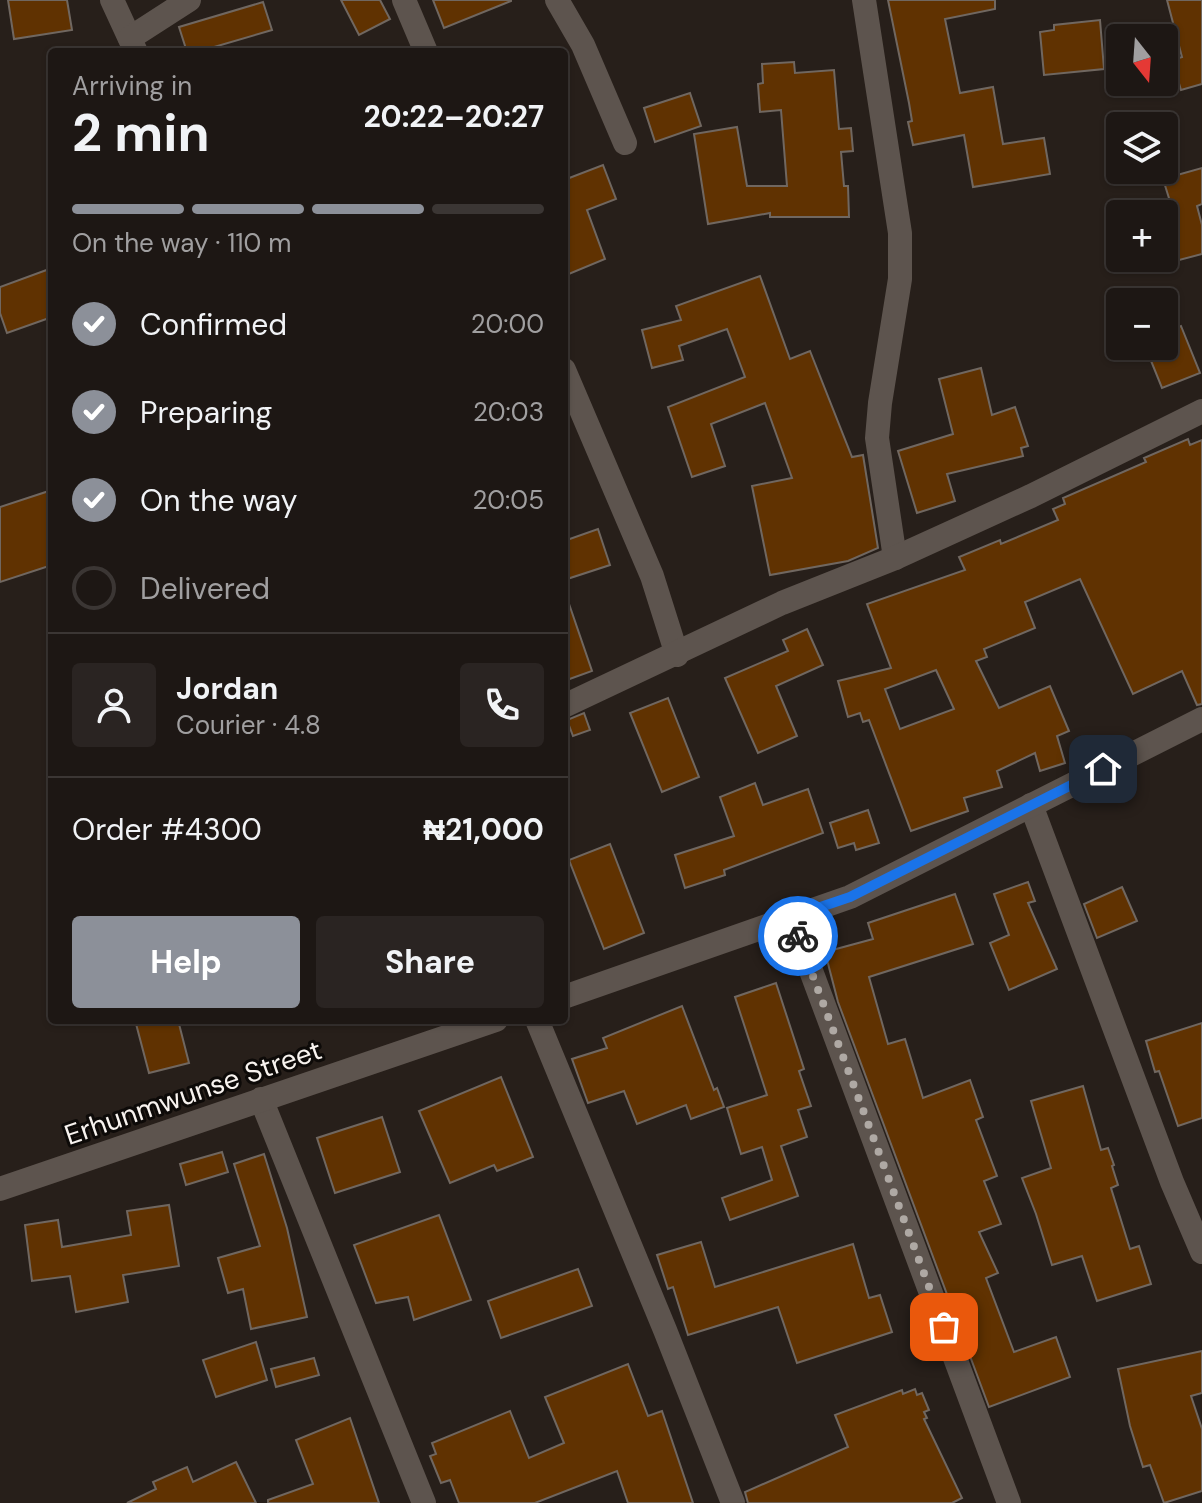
<!DOCTYPE html>
<meta charset="utf-8">
<style>
body{margin:0;font-family:"DM Sans",sans-serif;background:#2a2422;color:#f1f3f6;height:100vh;display:flex;flex-direction:column;font-size:30px;white-space:nowrap}
*{box-sizing:border-box;margin:0}
p{font-size:26px;color:#a09fa0}
.icon{flex:none;width:44px;height:44px;fill:none;stroke:currentColor;stroke-width:2;stroke-linecap:round;stroke-linejoin:round}
.map{position:relative;flex:1;overflow:hidden}
.panel{position:absolute;left:48px;top:48px;width:520px;height:976px;display:flex;flex-direction:column;background:#1d1714;border-radius:8px;box-shadow:0 2px 6px #0004,0 0 0 2px #3b3634}
.panel>*{flex:none}
.needle{width:52px;rotate:163deg}
.controls{position:absolute;left:1106px;top:24px;display:grid;gap:16px}
.controls a{display:grid;place-items:center;width:72px;height:72px;border-radius:8px;background:#1d1714;box-shadow:0 2px 6px #0004,0 0 0 2px #3b3634;font-size:40px}
.pin{position:absolute;display:grid;place-items:center;width:68px;height:68px;color:#fff;margin:-34px;border-radius:16px;box-shadow:0 4px 12px #0006}
.courier{position:absolute;display:grid;place-items:center;width:80px;height:80px;margin:-40px;border:6px solid #1a73e8;border-radius:50%;background:#fff;color:#222;box-shadow:0 2px 10px #0007}
.summary em{font-style:normal;font-weight:700}
.summary div{display:flex;flex-direction:column-reverse}
.summary{display:flex;align-items:center;justify-content:space-between;height:136px;padding:0 24px}
h1{font-size:52px;font-weight:700;line-height:60px}
.bar{display:grid;grid-template-columns:repeat(4,1fr);gap:12px 8px;align-content:center;height:96px;padding:0 24px}
.bar i{height:10px;border-radius:6px;background:#3b3634}
.bar .current{background:#8c9099}
.bar p{grid-column:span 4}
.line{display:flex;align-items:center;gap:20px;padding:0 24px;border-top:2px solid #3b3634}
.line div{flex:1}
.round{display:grid;place-items:center;flex:none;width:84px;height:84px;border-radius:8px;background:#2a2422}
ol{padding:0 24px;list-style:none}
li{display:flex;align-items:center;gap:24px;height:88px}
li p{margin-inline-start:auto}
li .icon{padding:8px;border-radius:50%;background:#8c9099;color:#fff;stroke-width:4}
li:last-child{color:#a09fa0}
li i{width:44px;height:44px;border:4px solid #3b3634;border-radius:50%}
.button{display:flex;gap:16px;margin-top:auto;padding:16px 24px}
.button a{flex:1;height:92px;border-radius:8px;background:#8c9099;color:#fff;font-size:32px;font-weight:700;line-height:92px;text-align:center}
.button a+a{background:#2a2422;color:#f1f3f6}
.map>svg:first-child{display:block}
</style>
<div class="map">
<svg width="1202" height="1503" viewBox="0 0 1202 1503">
<rect width="100%" height="100%" fill="#271f1a"/>
<!-- building -->
<g fill="#603201" stroke="#706760" stroke-width="2" fill-rule="evenodd">
<path d="M8 0H67L72 30 14 39Z"/>
<path d="M341 0H380L390 19 359 35Z"/>
<path d="M433 0H511V1L444 28Z"/>
<path d="M888 0H995V9L945 19 960 93 993 87 1003 144 1044 138 1050 174 973 187 964 135 913 145 908 122 912 121 909 103Z"/>
<path d="M1167 0H1202V84L1181 90 1172 60 1182 57Z"/>
<path d="M263 2 272 30 197 52H187L179 27Z"/>
<path d="M1100 20 1104 69 1044 75 1040 32 1054 30V25Z"/>
<path d="M794 62 795 73 834 70 839 129 851 128 853 151 841 152 844 186H848L849 217H770V213L708 224 694 134 737 127 747 186H787L781 110 760 112 758 84 763 83 762 64Z"/>
<path d="M690 93 701 126 655 142 644 108Z"/>
<path d="M603 165 616 199 587 210 605 259 564 276V180Z"/>
<path d="M1202 168V204L1197 206 1202 225V254L1164 264V231L1178 227 1163 179Z"/>
<path d="M52 268V317L7 333 0 313V287Z"/>
<path d="M760 276 790 359 810 351 852 457 863 455 878 548 848 561 770 575 752 486 792 478 765 403 711 424 725 466 692 477 668 407 745 377 727 329 679 346 683 360 652 368 642 330 681 320 676 306Z"/>
<path d="M1181 326 1200 373 1162 388 1145 346H1164V333Z"/>
<path d="M981 368 992 415 1015 407 1028 446 1021 448 1023 456 947 474 955 501 917 513 898 451 953 434 939 379Z"/>
<path d="M1188 439 1190 445 1202 440V704L1197 705 1182 671 1133 694 1080 579 1025 602 1035 628 984 649 987 657 976 661 999 708 1050 686 1069 731 1057 736 1065 763 1040 771 1035 753 997 771 1002 787 964 798 968 811 911 831 869 720 863 722 860 713 848 717 838 681 891 668 867 604 965 570 959 557 1000 540 1001 544 1058 520 1053 509 1065 504 1063 498 1146 462 1144 458ZM936 670 954 709 900 729 885 689Z"/>
<path d="M52 490V565L0 582V507Z"/>
<path d="M598 529 610 565 564 580V541Z"/>
<path d="M567 598 592 671 564 681V599Z"/>
<path d="M807 629 823 665 776 686 797 736 758 753 725 678 788 651 783 640Z"/>
<path d="M668 698 699 777 662 792 630 713Z"/>
<path d="M584 713 590 730 573 736 567 720Z"/>
<path d="M755 783 763 805 808 789 823 833 724 870 725 875 685 888 675 855 734 836 720 797Z"/>
<path d="M868 810 879 843 856 850 854 843 838 848 830 823Z"/>
<path d="M610 844 644 933 604 949 569 860Z"/>
<path d="M1028 882 1035 901 1028 903 1057 969 1009 990 990 943 1009 935 994 894Z"/>
<path d="M1122 887 1137 921 1097 938 1084 904Z"/>
<path d="M955 894 973 944 869 977 888 1044 905 1039 923 1098 970 1080 983 1117 976 1120 997 1176 984 1181 1001 1224 979 1232 998 1273 986 1278 1014 1352 1056 1337 1070 1377 989 1407 838 1002 825 952 873 939 868 923Z"/>
<path d="M776 983 804 1069 799 1071 811 1106 798 1110 807 1137 781 1146 798 1196 730 1220 722 1198 772 1180 762 1147 741 1154 727 1108 767 1095 735 997Z"/>
<path d="M682 1006 714 1090 717 1088 724 1107 691 1119 686 1105 637 1124 624 1091 588 1103 572 1059 607 1048 603 1038Z"/>
<path d="M135 1020H178L189 1063 149 1073Z"/>
<path d="M1202 1023V1118L1178 1126 1159 1071 1155 1072 1146 1041Z"/>
<path d="M501 1077 533 1157 497 1171 494 1165 450 1183 419 1111Z"/>
<path d="M1083 1086 1101 1150 1108 1148 1114 1165 1112 1166 1118 1185 1111 1188 1130 1249 1139 1246 1151 1284 1097 1301 1082 1256 1052 1265 1036 1214 1022 1178 1051 1168 1031 1101Z"/>
<path d="M382 1117 400 1172 335 1193 317 1138Z"/>
<path d="M222 1152 228 1172 186 1185 180 1164Z"/>
<path d="M264 1154 287 1228 307 1317 251 1329 243 1289 228 1293 218 1258 260 1246 234 1164Z"/>
<path d="M169 1205 179 1266 123 1275 128 1302 76 1312 70 1276 32 1281 25 1225 58 1220 62 1247 131 1235 127 1211Z"/>
<path d="M439 1215 471 1300 414 1320 408 1297 376 1303 354 1245Z"/>
<path d="M701 1242 715 1287 853 1244 869 1298 880 1295 892 1332 797 1363 778 1307 688 1335 673 1287 668 1289 657 1255Z"/>
<path d="M578 1269 592 1306 501 1338 488 1301Z"/>
<path d="M256 1342 267 1380 216 1397 203 1360Z"/>
<path d="M1202 1351V1393L1191 1396 1202 1429V1491L1164 1503 1150 1465 1143 1467 1130 1426 1118 1369Z"/>
<path d="M314 1358 319 1375 276 1387 271 1369Z"/>
<path d="M628 1364 648 1416 662 1411 693 1503H628L617 1471 535 1503H459L450 1480 441 1483 430 1456 436 1454 432 1443 510 1411 529 1458 564 1443 545 1397Z"/>
<path d="M915 1389 917 1395 922 1393 929 1410 924 1412 927 1418 924 1419 962 1498 952 1503H748L745 1492 848 1447 835 1415 902 1390 903 1394Z"/>
<path d="M350 1418 379 1503H268V1500L313 1484 296 1440Z"/>
<path d="M236 1462 256 1503H127L156 1489 153 1482 187 1467 193 1482Z"/>
</g>
<g fill="none" stroke-linecap="round" stroke-linejoin="round">
<!-- street -->
<g stroke="#5d544e" stroke-width="24">
<path d="M112 0 136 52"/>
<path d="M404 0 426 52"/>
<path d="M557 0 583 45 625 143"/>
<path d="M864 0 900 233V279L880 403 877 438 895 558"/>
<path d="M130 38 189 0"/>
<path d="M564 370 652 576 677 655"/>
<path d="M564 706 782 603 895 558 1031 496 1202 411"/>
<path d="M1031 805 1172 1182 1202 1252"/>
<path d="M791 917 1009 1503"/>
<path d="M564 997 850 897 1202 719"/>
<path d="M537 1020 665 1330 733 1503"/>
<path d="M261 1099 424 1503"/>
<path d="M0 1189 496 1020"/>
</g>
</g>
<g fill="none" stroke-linecap="round" stroke-linejoin="round">
<!-- done -->
<path stroke="#afa9a4" stroke-width="8" stroke-dasharray="0 14.4" d="M798 936 944 1327"/>
<!-- route -->
<path stroke="#1a73e8" stroke-width="10" d="M798 936 791 917 850 897 1103 769"/>
</g>
<g text-anchor="middle" stroke-width="6" stroke-linejoin="round" paint-order="stroke">
<!-- street labels -->
<g font-size="28" fill="#f8f3ef" stroke="#0d0a08">
<text transform="translate(193 1092) rotate(-19)" y="10">Erhunmwunse Street</text>
</g>
</g>
</svg>
<div class="controls">
<a><svg class="needle" viewBox="-14 -14 28 28"><path d="M0-13l5 13h-10z" fill="#e53935"/><path d="M0 13l5-13h-10z" fill="#a09fa0"/></svg></a>
<a><svg class="icon" aria-label="layers" viewBox="0 0 24 24"><path d="M12 4l9 5-9 5-9-5zM3 14l9 5 9-5"/></svg></a>
<a>+</a>
<a>−</a>
</div>
<div class="pin" style="left:944px;top:1327px;background:#ea580c"><svg class="icon" aria-label="bag" viewBox="0 0 24 24"><path d="M5 8h14l-1 12H6zM9 8a3 3 0 0 1 6 0"/></svg></div>
<div class="pin" style="left:1103px;top:769px;background:#1f2937"><svg class="icon" aria-label="home" viewBox="0 0 24 24"><path d="M3 11l9-7 9 7M6 9v11h12V9"/></svg></div>
<div class="courier" style="left:798px;top:936px"><svg class="icon" aria-label="bike" viewBox="0 0 24 24"><circle cx="6" cy="16" r="4"/><circle cx="18" cy="16" r="4"/><path d="M6 16l4-8h5l3 8M10 8l3 8H6M13 5h3"/></svg></div>
<section class="panel">
<div class="summary"><div><h1>2 min</h1><p>Arriving in</p></div><em>20:22–20:27</em></div>
<div class="bar"><i class="current"></i><i class="current"></i><i class="current"></i><i></i><p>On the way · 110 m</p></div>
<ol>
<li><svg class="icon" aria-label="check" viewBox="0 0 24 24"><path d="M5 12l5 5 9-10"/></svg>Confirmed<p>20:00</p></li>
<li><svg class="icon" aria-label="check" viewBox="0 0 24 24"><path d="M5 12l5 5 9-10"/></svg>Preparing<p>20:03</p></li>
<li><svg class="icon" aria-label="check" viewBox="0 0 24 24"><path d="M5 12l5 5 9-10"/></svg>On the way<p>20:05</p></li>
<li><i></i>Delivered</li>
</ol>
<div class="line" style="height:144px"><a class="round"><svg class="icon" aria-label="person" viewBox="0 0 24 24"><circle cx="12" cy="8" r="4"/><path d="M4 21q1-7 8-7t8 7"/></svg></a><div><b>Jordan</b><p>Courier · 4.8</p></div><a class="round"><svg class="icon" aria-label="phone" viewBox="0 0 24 24"><path d="M5 4h4l2 5-3 2q2 4 5 5l2-3 5 2v4C11 20 4 13 5 4z"/></svg></a></div>
<div class="line" style="height:104px"><div>Order #4300</div><b>₦21,000</b></div>
<div class="button"><a>Help</a><a>Share</a></div>
</section>
</div>
